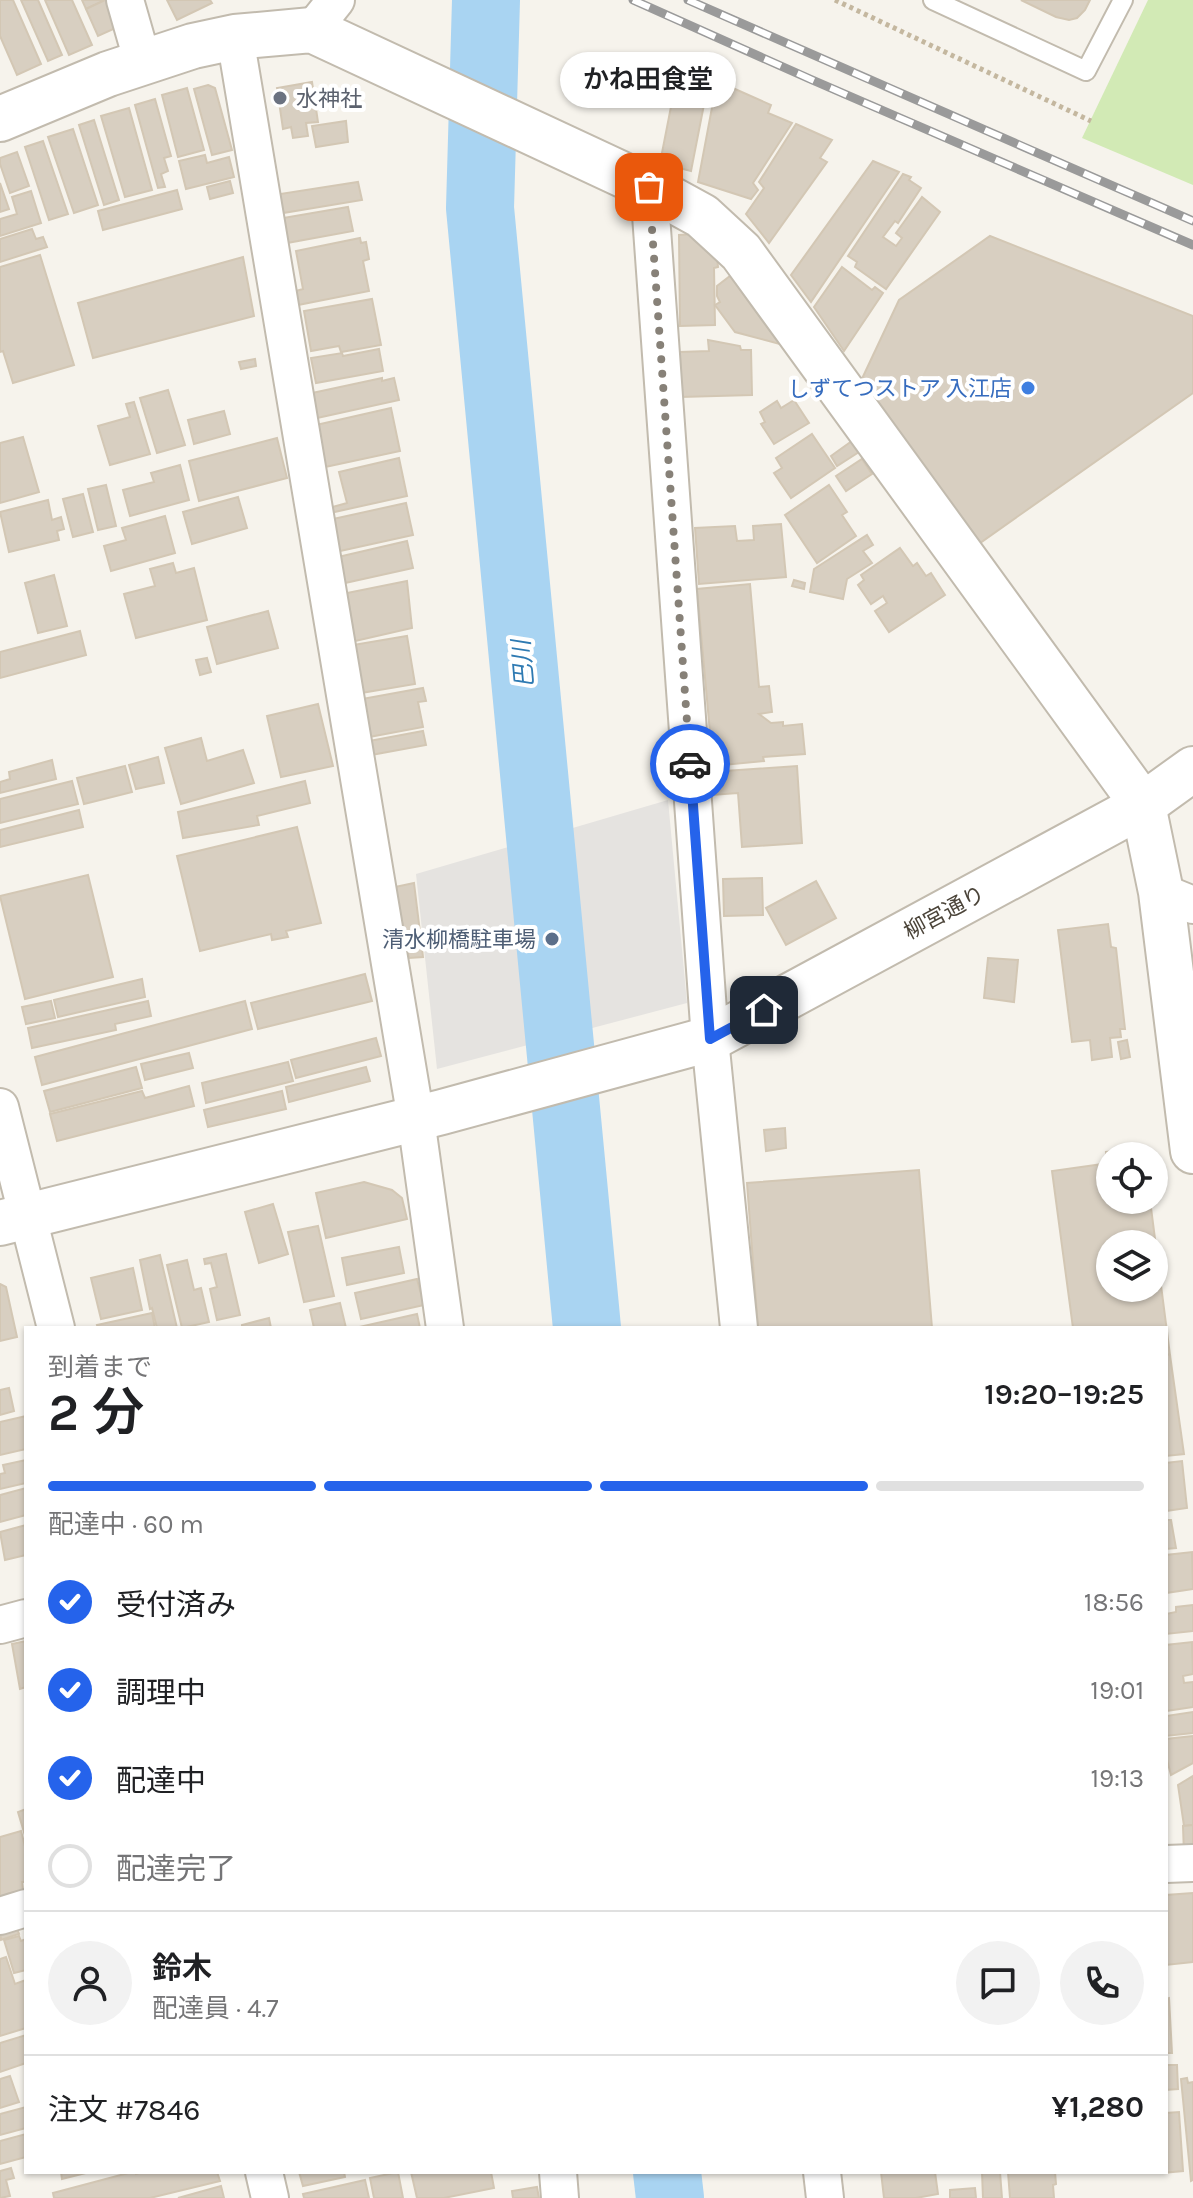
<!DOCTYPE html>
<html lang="ja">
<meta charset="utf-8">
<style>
body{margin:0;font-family:Karla,"Noto Sans JP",sans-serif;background:#f2f2f2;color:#202124;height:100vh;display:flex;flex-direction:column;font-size:30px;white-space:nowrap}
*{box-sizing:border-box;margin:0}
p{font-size:26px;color:#757577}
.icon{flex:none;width:44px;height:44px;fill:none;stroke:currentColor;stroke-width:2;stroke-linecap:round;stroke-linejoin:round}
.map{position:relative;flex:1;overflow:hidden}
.drawer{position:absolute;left:24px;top:1326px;width:1144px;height:848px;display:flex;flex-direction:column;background:#fff;border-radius:0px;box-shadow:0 2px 6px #0004}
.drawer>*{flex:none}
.controls{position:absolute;left:1096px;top:1142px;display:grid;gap:16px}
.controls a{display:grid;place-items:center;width:72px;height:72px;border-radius:50%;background:#fff;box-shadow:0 2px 6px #0004;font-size:40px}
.pin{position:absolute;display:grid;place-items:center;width:68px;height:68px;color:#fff;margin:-34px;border-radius:16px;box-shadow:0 4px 12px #0006}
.courier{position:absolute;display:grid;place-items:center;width:80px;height:80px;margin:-40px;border:6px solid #2563eb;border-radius:50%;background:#fff;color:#222;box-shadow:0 2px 10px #0007}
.bubble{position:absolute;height:56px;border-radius:28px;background:#fff;box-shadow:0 2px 6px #0004;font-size:26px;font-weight:600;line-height:56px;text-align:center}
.summary em{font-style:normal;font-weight:600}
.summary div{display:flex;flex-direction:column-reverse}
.summary{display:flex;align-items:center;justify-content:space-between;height:136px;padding:0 24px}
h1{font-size:52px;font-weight:600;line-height:60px}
.bar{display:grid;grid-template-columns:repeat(4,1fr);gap:12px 8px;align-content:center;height:96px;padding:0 24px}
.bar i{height:10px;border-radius:6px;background:#e0e0e0}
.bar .current{background:#2563eb}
.bar p{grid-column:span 4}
.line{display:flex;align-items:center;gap:20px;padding:0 24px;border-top:2px solid #e0e0e0}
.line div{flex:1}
.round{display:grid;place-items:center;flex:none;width:84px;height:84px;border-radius:42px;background:#f2f2f2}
ol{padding:0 24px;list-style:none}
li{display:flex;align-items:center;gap:24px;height:88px}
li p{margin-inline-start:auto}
li .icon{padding:8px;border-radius:50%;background:#2563eb;color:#fff;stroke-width:4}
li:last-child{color:#757577}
li i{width:44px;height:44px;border:4px solid #e0e0e0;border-radius:50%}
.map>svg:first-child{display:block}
</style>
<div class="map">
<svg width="1193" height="2198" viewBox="0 0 1193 2198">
<rect width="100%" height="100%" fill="#f6f3ec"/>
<!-- green -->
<path fill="#d2eab5" d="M1148 0H1193V185L1082 138Z"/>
<!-- parking -->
<path fill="#e5e3e0" d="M668 800 687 1003 437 1069 416 874Z"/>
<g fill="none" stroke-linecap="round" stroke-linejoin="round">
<!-- river -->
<g stroke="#a9d4f2" stroke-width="68">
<path d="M486 0 480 208 587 1328"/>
<path d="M667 2172 670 2198"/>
</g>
</g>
<!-- building -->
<g fill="#d8cfc1" stroke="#d3c7b4" stroke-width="2" fill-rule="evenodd">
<path d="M0 0H13L41 64 17 75 0 36Z"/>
<path d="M21 0H38L62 55 48 61Z"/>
<path d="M45 0H72L92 45 69 55Z"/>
<path d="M82 0H105L86 9Z"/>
<path d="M105 0H108L120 26 98 36 86 9Z"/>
<path d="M167 0H210L212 3 177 20Z"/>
<path d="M1021 0H1090L1085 10 1077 18 1069 20 1056 17Z"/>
<path d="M678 71 708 84 691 171 660 163Z"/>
<path d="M717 81 771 105 768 113 792 123 753 183 758 190 751 199 698 182Z"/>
<path d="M312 82 318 122 306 123 308 136 293 138 291 127 283 129 277 88Z"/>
<path d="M208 85 215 88 232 150 212 155 194 89Z"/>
<path d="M187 88 204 150 178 157 162 95Z"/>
<path d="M155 99 171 156 164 158 168 171 161 174 165 187 158 188 135 105Z"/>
<path d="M129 108 152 190 125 197 101 116Z"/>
<path d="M94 120 119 200 104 205 79 125Z"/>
<path d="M346 121 348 142 316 147 312 126Z"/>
<path d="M796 124 832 140 820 158 827 162 769 243 746 214 764 188 759 182Z"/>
<path d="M73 129 98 205 74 213 48 137Z"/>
<path d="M43 141 68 214 49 220 25 147Z"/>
<path d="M17 152 29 186 10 193 0 164V158Z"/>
<path d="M205 155 207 163 229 157 234 177 186 189 179 161Z"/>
<path d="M873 161 899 172 811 302 791 275Z"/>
<path d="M903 174 911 177 909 180 921 188 898 223 895 221 883 237 896 246 902 238 896 233 922 197 940 212 886 289 855 267 857 262 848 256Z"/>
<path d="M230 181 233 193 210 199 207 187Z"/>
<path d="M358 182 362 200 283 213 280 194Z"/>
<path d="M0 183 9 209 0 212Z"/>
<path d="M177 190 182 209 103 230 98 211Z"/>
<path d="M31 191 41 223 0 236V219L17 214 12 197Z"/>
<path d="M348 207 353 231 287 243 283 218Z"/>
<path d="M32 229 36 239 43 237 47 247 0 262V239Z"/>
<path d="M695 234 717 257 718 267 714 268 715 325 680 326 679 235Z"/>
<path d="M990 236 1193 316V393L980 543 860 383 899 300Z"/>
<path d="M360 238 361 243 366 242 369 259 363 261 369 291 298 305 296 291 303 289 296 251Z"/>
<path d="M40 255 74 365 13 383 3 351 0 352V267Z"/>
<path d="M243 257 254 316 93 358 78 303Z"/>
<path d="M842 267 872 290 875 287 883 293 844 351 814 307Z"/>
<path d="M730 276 780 344 735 332 715 305 720 302 717 296V286Z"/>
<path d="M372 299 381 345 341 352 339 346 311 351 304 311Z"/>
<path d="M708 340 740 346 741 350H751L752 395 681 397 680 352 709 351Z"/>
<path d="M379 349 383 371 316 383 311 358 342 353 343 356Z"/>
<path d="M255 359 256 366 241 369 239 362Z"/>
<path d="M382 378V381L394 378 399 400 317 418 312 393Z"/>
<path d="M168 390 185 445 157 453 140 398Z"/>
<path d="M794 400 809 423 774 444 761 424 765 422 760 412 777 401 781 408Z"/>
<path d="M134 402 150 454 110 465 98 426 130 417 126 404Z"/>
<path d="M391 408 400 451 325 467 316 425Z"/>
<path d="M224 411 230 434 194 444 188 420Z"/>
<path d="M812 434 835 468 791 498 774 473 782 468 776 458Z"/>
<path d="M23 437 39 492 0 503V443Z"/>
<path d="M277 438 287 478 199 501 189 461Z"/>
<path d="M852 441 859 452 837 466 831 456Z"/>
<path d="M399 458 407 496 330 513 329 508 347 503 339 472Z"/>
<path d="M862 459 872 474 846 491 836 476Z"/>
<path d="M180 465 189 500 130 516 123 490 154 482 151 473Z"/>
<path d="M106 485 116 526 98 530 88 489Z"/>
<path d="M829 485 847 512 842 515 856 536 817 563 785 515Z"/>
<path d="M83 494 93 532 73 537 63 499Z"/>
<path d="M238 497 247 528 192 544 183 512Z"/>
<path d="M48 500 52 520 61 517 64 529 57 531 59 540 9 552 0 512Z"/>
<path d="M406 503 413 535 340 551 333 519Z"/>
<path d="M165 516 175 553 111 571 104 546 126 540 122 528Z"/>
<path d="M781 524 786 577 699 584 695 528 735 526 737 541 754 540 753 526Z"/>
<path d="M867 535 873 545 863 551 872 563 847 579 843 599 810 592 814 569Z"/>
<path d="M407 541 413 568 345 583 338 557Z"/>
<path d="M900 548 913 566 917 563 926 576 931 573 945 595 889 632 875 611 887 603 883 596 871 604 858 585 864 580 861 575Z"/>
<path d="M173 563 176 573 194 568 207 620 136 638 124 594 155 586 150 569Z"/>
<path d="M54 575 67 626 38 633 25 583Z"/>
<path d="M794 580 805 583 804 589 792 586Z"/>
<path d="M407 581 412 628 355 641 347 593Z"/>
<path d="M750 584 759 687 769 686 772 712 759 714 771 723 783 722V726L802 724 805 754 763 757 764 761 713 766 697 589Z"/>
<path d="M268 611 278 648 217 664 207 627Z"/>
<path d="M80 631 86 655 0 678V652Z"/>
<path d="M407 636 415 684 361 693 353 645Z"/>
<path d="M207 658 211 672 200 675 196 660Z"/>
<path d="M423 688 426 701 418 702 423 727 369 737 362 699Z"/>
<path d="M318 704 333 766 281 777 267 716Z"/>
<path d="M423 731 426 745 371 755 369 741Z"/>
<path d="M201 738 207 761 243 750 254 783 181 804 165 748Z"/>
<path d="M158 757 164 783 136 789 129 765Z"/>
<path d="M52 760 56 779 0 793V782L10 779 9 772Z"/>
<path d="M125 766 132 792 84 804 77 778Z"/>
<path d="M797 766 802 843 742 847 738 793 712 795 711 772Z"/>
<path d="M72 781 78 804 0 823V799Z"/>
<path d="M305 781 310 803 257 816 259 825 183 838 178 812Z"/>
<path d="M79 810 83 827 0 847V830Z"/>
<path d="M297 827 321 923 286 931 288 937 272 940 271 934 200 951 177 856Z"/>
<path d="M88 875 113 977 25 999 0 896Z"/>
<path d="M762 878 763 915 724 916 723 879Z"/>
<path d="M816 881 836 918 786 945 766 908Z"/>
<path d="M414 883 423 957 409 958 395 887Z"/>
<path d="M1108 924 1111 947 1116 948 1125 1029H1120L1121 1037 1110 1038 1112 1057 1092 1060 1090 1040 1072 1042 1058 930Z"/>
<path d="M988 958 1018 960 1014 1002 984 998Z"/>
<path d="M365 974 372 1001 258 1029 251 1003Z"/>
<path d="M142 979 145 997 58 1017 54 1000Z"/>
<path d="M51 1001 55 1018 26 1024 22 1007Z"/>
<path d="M148 1001 151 1016 115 1024 116 1030 32 1048 28 1028Z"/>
<path d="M245 1001 252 1029 42 1085 35 1057Z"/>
<path d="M376 1038 381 1056 296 1078 291 1060Z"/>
<path d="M1127 1040 1130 1057 1121 1059 1118 1042Z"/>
<path d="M189 1053 193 1068 145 1080 141 1064Z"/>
<path d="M288 1062 293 1081 206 1103 202 1083Z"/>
<path d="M136 1067 142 1088 50 1112 44 1091Z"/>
<path d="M366 1067 370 1081 289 1102 286 1087Z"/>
<path d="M189 1086 194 1106 57 1141 50 1114 142 1091 145 1098Z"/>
<path d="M282 1091 286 1109 208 1127 204 1110Z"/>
<path d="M785 1128 786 1148 766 1151 764 1130Z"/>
<path d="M1125 1150 1126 1156H1110V1163H1107L1106 1152Z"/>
<path d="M1110 1163V1200H1150L1170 1355 1166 1354V1328H1073L1052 1171ZM1110 1244H1154V1288H1110Z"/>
<path d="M919 1170 932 1328H758L747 1183Z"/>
<path d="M364 1182 392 1190 402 1198 407 1219 326 1238 316 1193Z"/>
<path d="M273 1204 288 1254 259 1263 245 1212Z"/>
<path d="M318 1226 334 1296 304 1302 288 1232Z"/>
<path d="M399 1247 404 1273 347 1285 342 1258Z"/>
<path d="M226 1254 240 1315 217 1320 210 1289 217 1287 211 1263 205 1264 204 1259Z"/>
<path d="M160 1255 177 1328H157L152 1308 150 1309 140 1260Z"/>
<path d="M187 1260 194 1290 201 1288 209 1322 182 1328 167 1265Z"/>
<path d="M133 1268 142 1310 101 1319 91 1278Z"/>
<path d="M417 1279 424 1305 361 1319 355 1293Z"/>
<path d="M0 1284 6 1287 17 1337 0 1341Z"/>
<path d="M340 1303 346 1328H314L310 1310Z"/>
<path d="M152 1313 155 1328H98L97 1325Z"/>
<path d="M417 1314 420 1328H360L359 1327Z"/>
<path d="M269 1318 271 1328H242V1325Z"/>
<path d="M1166 1354 1170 1355 1184 1454 1166 1456Z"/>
<path d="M9 1388 14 1411 0 1415V1390Z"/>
<path d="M26 1416V1449L0 1455V1422Z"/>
<path d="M26 1460V1483L0 1489V1474L5 1473 3 1465Z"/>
<path d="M1182 1461 1187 1508 1166 1511V1463Z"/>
<path d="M26 1488V1515L0 1522V1495Z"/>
<path d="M1166 1520H1171L1176 1548 1166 1549Z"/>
<path d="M26 1525V1555L5 1560 0 1532Z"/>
<path d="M1192 1552 1193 1589 1166 1593V1555Z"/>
<path d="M1193 1605V1631L1166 1634V1614L1176 1612V1607Z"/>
<path d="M26 1641V1687L20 1689 12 1644Z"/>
<path d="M1192 1642 1193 1674 1183 1676 1184 1683 1193 1682V1707L1166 1711V1645Z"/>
<path d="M1193 1712V1733L1166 1736V1716Z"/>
<path d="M1193 1736V1763L1171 1775 1166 1756V1739Z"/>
<path d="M1193 1776V1825L1184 1826 1178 1785Z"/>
<path d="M26 1809V1839L18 1812Z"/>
<path d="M1193 1825V1855H1184L1183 1826Z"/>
<path d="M21 1831 26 1850V1882H22L23 1890 7 1894 8 1896 0 1899V1837Z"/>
<path d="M1193 1893V1962L1166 1965V1895Z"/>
<path d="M16 1926 19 1934 1 1940 0 1930Z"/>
<path d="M19 1936 21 1941 26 1939V1970L14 1973 4 1940Z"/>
<path d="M6 1957 15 1984 26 1980V2028L0 2036V1959Z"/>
<path d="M1169 1998 1172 2053H1167V2065H1177L1178 2089 1166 2090V1999Z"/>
<path d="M26 2035V2063L0 2072V2043Z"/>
<path d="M10 2076 19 2102 0 2108V2079Z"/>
<path d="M1187 2078 1188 2083 1193 2082V2180L1191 2181 1181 2079Z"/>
<path d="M26 2107V2128L0 2135V2114Z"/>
<path d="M1179 2112 1183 2171 1162 2173 1166 2172V2113Z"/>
<path d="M26 2134V2157L0 2164V2141Z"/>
<path d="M11 2168 14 2178 6 2180 10 2196 0 2198V2171Z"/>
<path d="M61 2172H85L86 2173 62 2179Z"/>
<path d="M132 2172H136V2174L143 2172H217L220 2181 150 2198H54L53 2193Z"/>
<path d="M299 2172H344L345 2177 303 2186Z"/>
<path d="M398 2172 403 2198H374L370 2178Z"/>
<path d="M411 2172H491L494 2188 444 2198H417Z"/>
<path d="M881 2172H935L938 2194 916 2198H884Z"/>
<path d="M982 2172H1000L1002 2198H983Z"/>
<path d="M1008 2172H1055L1056 2184 1053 2185 1054 2198H1010Z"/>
<path d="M365 2180 369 2198H304L303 2194Z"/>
<path d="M221 2186 224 2198H178Z"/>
<path d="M537 2187 539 2198H513L512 2191Z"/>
<path d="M975 2188 976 2198H950V2190Z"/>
</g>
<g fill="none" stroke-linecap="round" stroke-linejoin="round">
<defs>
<path id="service" d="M933 0 1086 71 1123 0"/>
<g id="minor">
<path d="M125 0 143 63"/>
<path d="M312 30 336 0"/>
<path d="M235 37 416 1119 445 1328"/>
<path d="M649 187 710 1039 739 1328"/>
<path d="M1161 892 1193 905"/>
<path d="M0 1107 56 1328"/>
<path d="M0 1625 26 1618"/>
<path d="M1166 1864 1193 1863"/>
<path d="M0 1916 26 1908"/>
<path d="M264 2172 270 2198"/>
<path d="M558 2172 560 2198"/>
<path d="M822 2172 825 2198"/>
</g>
<g id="tertiary">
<path d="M0 119 108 74 193 46 235 37 312 30 649 187 702 216 741 252 1143 805 1161 892 1193 1151"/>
<path d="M0 1223 442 1112 710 1039 1143 805 1193 769"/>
</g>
</defs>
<!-- service casing -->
<use href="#service" stroke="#c2bbae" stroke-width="22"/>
<!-- minor casing -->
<use href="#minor" stroke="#c2bbae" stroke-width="40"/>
<!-- tertiary casing -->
<use href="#tertiary" stroke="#c2bbae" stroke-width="48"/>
<!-- path -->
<path stroke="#c4b79f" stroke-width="5" stroke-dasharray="4 4" stroke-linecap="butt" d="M835 0 1091 121"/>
<!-- service -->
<use href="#service" stroke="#fff" stroke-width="18"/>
<!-- minor -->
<use href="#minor" stroke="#fff" stroke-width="36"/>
<!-- tertiary -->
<use href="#tertiary" stroke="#fff" stroke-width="44"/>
<defs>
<g id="rail">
<path d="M633 0 810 79 1193 245"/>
<path d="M688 0 1193 221"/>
</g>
</defs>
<!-- rail casing -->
<use href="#rail" stroke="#9a9a9a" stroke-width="9"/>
<!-- rail -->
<use href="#rail" stroke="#fff" stroke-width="6" stroke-dasharray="18" stroke-linecap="butt"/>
</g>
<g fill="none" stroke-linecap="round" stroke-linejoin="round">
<!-- done -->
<path stroke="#878178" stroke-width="8" stroke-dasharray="0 14.4" d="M649 187 690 764"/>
<!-- route -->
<path stroke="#2563eb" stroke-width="10" d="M690 764 710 1039 764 1010"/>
</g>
<!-- markers -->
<circle fill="#6b7280" stroke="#fff" stroke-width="3" cx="280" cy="98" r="8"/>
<circle fill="#3f7fe0" stroke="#fff" stroke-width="3" cx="1028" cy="388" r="8"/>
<circle fill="#5c6f8a" stroke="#fff" stroke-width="3" cx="552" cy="939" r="8"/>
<g text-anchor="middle" stroke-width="8" stroke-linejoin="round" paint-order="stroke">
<!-- worship labels -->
<g font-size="22" fill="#5b616d" stroke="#fff" text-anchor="start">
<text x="296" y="106">水神社</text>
</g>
<!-- shop labels -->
<g font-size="22" fill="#366cbe" stroke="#fff" text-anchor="end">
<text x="1012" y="396">しずてつストア 入江店</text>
</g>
<!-- street labels -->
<g font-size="22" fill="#4b4439" stroke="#fff">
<text transform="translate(944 912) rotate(-28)" y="8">柳宮通り</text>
</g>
<!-- service labels -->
<g font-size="22" fill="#4e5e75" stroke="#fff" text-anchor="end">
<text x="536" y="947">清水柳橋駐車場</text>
</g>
<!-- water labels -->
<g font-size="24" font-style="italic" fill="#2e7ab2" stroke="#fff">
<text transform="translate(523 664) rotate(-95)" y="8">巴川</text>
</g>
</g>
</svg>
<div class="controls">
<a><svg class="icon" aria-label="locate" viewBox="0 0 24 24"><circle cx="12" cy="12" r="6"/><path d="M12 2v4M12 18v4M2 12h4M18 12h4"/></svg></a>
<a><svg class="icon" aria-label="layers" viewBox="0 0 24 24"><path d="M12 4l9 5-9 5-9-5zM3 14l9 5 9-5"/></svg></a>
</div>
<div class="pin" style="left:649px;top:187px;background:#ea580c"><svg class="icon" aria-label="bag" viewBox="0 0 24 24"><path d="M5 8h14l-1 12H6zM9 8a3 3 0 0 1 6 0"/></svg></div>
<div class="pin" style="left:764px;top:1010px;background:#1f2937"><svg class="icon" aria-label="home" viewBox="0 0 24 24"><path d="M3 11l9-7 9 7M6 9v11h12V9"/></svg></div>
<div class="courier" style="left:690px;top:764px"><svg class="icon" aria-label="car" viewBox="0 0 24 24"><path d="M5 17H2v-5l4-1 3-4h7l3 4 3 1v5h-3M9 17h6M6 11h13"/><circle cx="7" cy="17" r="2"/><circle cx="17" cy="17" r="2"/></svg></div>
<div class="bubble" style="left:560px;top:52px;width:176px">かね田食堂</div>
<section class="drawer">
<div class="summary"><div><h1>2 分</h1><p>到着まで</p></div><em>19:20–19:25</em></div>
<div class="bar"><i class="current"></i><i class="current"></i><i class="current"></i><i></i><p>配達中 · 60 m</p></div>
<ol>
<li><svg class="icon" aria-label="check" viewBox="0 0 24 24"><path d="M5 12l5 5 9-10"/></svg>受付済み<p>18:56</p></li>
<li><svg class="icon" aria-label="check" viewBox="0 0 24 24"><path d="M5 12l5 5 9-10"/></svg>調理中<p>19:01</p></li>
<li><svg class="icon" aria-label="check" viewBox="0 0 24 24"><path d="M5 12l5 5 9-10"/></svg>配達中<p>19:13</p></li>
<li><i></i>配達完了</li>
</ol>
<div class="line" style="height:144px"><a class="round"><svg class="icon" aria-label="person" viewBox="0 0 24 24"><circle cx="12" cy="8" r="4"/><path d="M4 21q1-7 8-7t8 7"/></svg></a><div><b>鈴木</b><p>配達員 · 4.7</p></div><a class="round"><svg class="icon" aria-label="chat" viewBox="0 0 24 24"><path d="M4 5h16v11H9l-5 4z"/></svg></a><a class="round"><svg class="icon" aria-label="phone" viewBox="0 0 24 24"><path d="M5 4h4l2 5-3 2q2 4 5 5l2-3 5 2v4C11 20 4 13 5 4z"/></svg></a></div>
<div class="line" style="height:104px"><div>注文 #7846</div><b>¥1,280</b></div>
</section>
</div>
